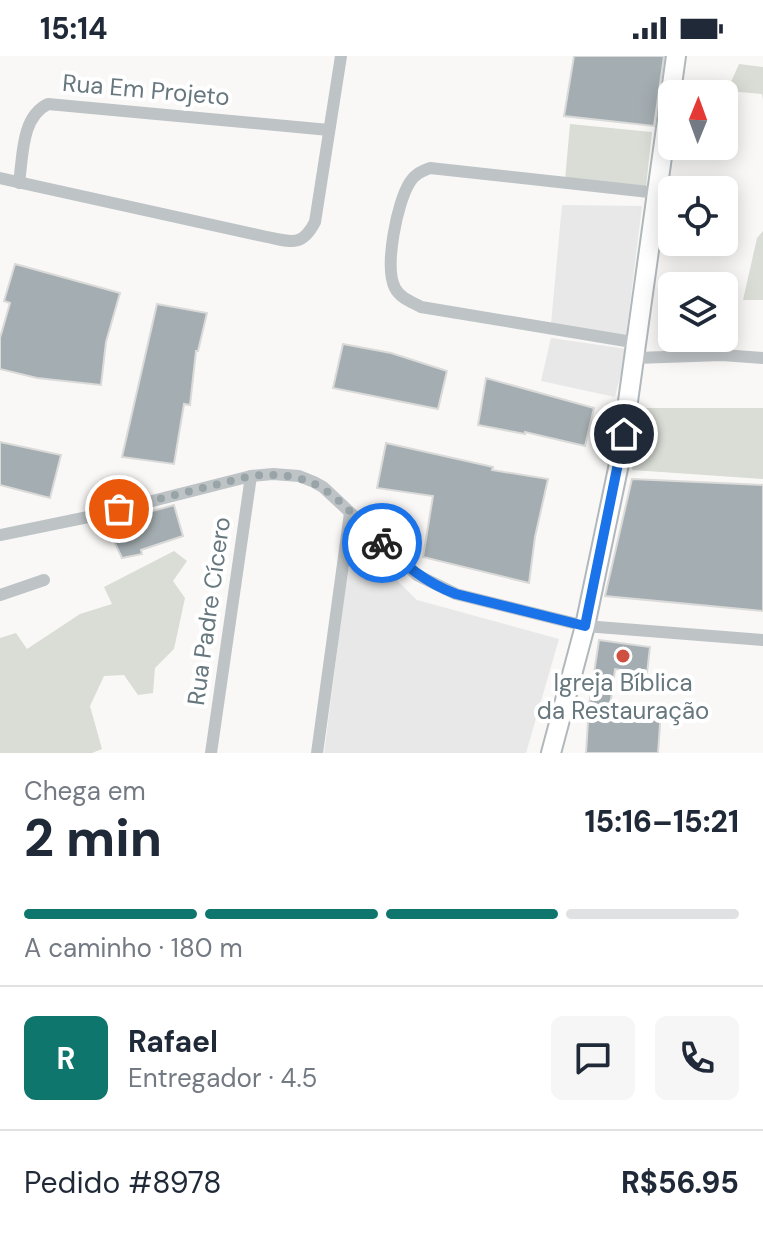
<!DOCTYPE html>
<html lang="pt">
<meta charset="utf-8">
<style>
body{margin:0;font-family:"DM Sans",sans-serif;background:#f6f6f7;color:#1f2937;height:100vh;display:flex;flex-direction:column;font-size:30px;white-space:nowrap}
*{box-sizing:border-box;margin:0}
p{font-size:26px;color:#747a83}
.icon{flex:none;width:44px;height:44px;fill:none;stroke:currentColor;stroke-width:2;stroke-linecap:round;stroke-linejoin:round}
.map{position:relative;height:697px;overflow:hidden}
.details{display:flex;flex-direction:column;background:#fff;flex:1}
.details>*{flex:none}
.needle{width:52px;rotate:1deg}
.controls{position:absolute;left:658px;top:24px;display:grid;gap:16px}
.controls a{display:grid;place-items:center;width:80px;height:80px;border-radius:12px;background:#fff;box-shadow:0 4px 20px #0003;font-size:40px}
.pin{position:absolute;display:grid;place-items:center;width:68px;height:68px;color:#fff;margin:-34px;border:4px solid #fff;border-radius:50%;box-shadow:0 2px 8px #0007}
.courier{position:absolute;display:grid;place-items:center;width:80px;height:80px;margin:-40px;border:6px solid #1a73e8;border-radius:50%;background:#fff;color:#222;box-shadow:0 2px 10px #0007}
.headline em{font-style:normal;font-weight:800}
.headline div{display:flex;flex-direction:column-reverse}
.headline{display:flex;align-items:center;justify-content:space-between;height:136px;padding:0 24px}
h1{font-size:52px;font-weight:800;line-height:60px}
.bar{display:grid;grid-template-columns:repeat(4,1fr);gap:12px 8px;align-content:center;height:96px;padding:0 24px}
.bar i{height:10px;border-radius:6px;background:#e0e1e3}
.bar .on{background:#0f766e}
.bar p{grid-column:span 4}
.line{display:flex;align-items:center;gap:20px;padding:0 24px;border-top:2px solid #e0e1e3}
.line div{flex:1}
.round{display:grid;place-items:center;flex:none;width:84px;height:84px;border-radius:12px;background:#f6f6f7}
.status{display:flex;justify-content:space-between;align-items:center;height:56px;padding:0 40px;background:#fff;direction:ltr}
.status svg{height:22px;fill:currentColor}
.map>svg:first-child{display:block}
</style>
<div class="status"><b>15:14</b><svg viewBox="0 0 49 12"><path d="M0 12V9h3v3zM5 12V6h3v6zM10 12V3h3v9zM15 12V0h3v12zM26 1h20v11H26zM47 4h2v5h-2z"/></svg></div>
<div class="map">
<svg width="763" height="697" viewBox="0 0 763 697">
<rect width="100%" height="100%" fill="#f9f8f7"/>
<!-- built -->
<g fill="#e7e8e7">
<path d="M562 149 642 150 626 281 551 268Z"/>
<path d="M551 282 627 293 615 341 541 325Z"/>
<path d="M352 480 417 544 559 583 526 697H324Z"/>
</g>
<!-- green -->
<g fill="#d9ddd6">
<path d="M739 8 763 11V44L762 38 727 35Z"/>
<path d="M570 68 652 76 646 131 565 124Z"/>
<path d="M763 175V244H743L757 182Z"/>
<path d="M640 352H763V423L632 414Z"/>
<path d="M174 495 187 505 173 525 185 542 174 593 155 612 153 637 138 639 124 619 104 620 90 650 102 693 92 697H0V582L16 577 27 593 80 558 112 548 104 531Z"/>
</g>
<!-- building -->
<g fill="#a4adb1" stroke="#dadad9" stroke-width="2">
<path d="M574 0H664L654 70 564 60Z"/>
<path d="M15 208 120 237 106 286 101 329 37 322 0 313V282L10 247 4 245Z"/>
<path d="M157 248 207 257 198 295H196L190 349 184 348 174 408 122 401Z"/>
<path d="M343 288 391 297 447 315 438 353 333 332Z"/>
<path d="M486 322 594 352 585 390 525 376V378L478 369Z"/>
<path d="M0 386 61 399 50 442 0 429Z"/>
<path d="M386 387 493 411 492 414 548 423 535 481 529 527 423 501 433 440 377 432Z"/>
<path d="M632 423 763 429V555L605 540Z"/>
<path d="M174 449 183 480 141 494 142 498 122 502 106 468Z"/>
<path d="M599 584 650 591 647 617 615 613 610 651 661 655 658 697H586L589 650Z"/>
</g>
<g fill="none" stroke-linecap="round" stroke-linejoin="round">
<defs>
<path id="secondary" d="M551 697 585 570 620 403 676 0"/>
</defs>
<!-- secondary casing -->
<use href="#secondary" stroke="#b1b8bb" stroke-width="22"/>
<!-- street -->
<g stroke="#bec3c6" stroke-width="12">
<path d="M0 122 267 181C292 186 302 191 315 166L341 0"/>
<path d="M19 127C23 100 21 61 48 48L329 74"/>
<path d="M638 287 421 251C412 246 400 242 395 232 384 211 397 146 410 126 415 118 421 116 430 112L658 137"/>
<path d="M636 302 722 299 763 302"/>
<path d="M93 460 98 437"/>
<path d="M0 479 93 460 251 420 273 418 299 420 314 426 323 431 417 519 456 538 585 570 763 584"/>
<path d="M0 539 44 524"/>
<path d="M211 697 251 420"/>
<path d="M317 697 350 457"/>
</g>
<!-- secondary -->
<use href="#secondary" stroke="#fff" stroke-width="18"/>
</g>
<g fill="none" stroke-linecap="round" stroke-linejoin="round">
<!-- done -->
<path stroke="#99a4a8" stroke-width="8" stroke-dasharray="0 14.4" d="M119 453 251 420C322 413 335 443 382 487"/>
<!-- route -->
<path stroke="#1a73e8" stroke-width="10" d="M382 487C405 509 426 527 456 538L585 570 624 378"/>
</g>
<!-- markers -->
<circle fill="#cf5040" stroke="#fff" stroke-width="3" cx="623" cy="600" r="8"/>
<g text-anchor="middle" stroke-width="8" stroke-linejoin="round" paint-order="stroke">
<!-- street labels -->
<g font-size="24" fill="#66777e" stroke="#fff">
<text transform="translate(146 34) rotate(5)" y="8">Rua Em Projeto</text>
<text transform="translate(209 555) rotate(-82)" y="8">Rua Padre Cícero</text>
</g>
<!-- poi labels -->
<g font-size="24" fill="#66777e" stroke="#fff">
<text x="623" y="635">Igreja Bíblica<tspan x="623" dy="28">da Restauração</tspan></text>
</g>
</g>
</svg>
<div class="controls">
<a><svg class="needle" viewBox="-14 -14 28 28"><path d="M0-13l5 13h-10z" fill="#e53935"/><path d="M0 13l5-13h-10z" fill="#747a83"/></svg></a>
<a><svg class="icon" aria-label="locate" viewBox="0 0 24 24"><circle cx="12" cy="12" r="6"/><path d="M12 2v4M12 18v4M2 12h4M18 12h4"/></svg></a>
<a><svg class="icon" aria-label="layers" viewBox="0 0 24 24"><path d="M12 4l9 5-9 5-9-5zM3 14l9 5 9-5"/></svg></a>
</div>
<div class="pin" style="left:119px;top:453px;background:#ea580c"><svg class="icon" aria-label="bag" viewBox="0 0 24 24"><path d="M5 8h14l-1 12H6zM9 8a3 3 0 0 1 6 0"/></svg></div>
<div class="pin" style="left:624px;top:378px;background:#1f2937"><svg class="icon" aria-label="home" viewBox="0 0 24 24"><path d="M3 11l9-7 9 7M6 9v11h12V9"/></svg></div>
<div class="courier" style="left:382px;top:487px"><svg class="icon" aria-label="bike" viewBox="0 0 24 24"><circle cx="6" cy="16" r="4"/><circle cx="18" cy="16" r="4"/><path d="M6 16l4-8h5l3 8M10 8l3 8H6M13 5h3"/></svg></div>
</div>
<section class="details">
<div class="headline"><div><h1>2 min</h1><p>Chega em</p></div><em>15:16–15:21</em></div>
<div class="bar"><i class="on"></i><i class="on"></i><i class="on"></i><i></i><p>A caminho · 180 m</p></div>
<div class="line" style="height:144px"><b class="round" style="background:#0f766e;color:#fff">R</b><div><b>Rafael</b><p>Entregador · 4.5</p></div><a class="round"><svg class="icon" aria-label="chat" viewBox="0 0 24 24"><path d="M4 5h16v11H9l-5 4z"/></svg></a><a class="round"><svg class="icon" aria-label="phone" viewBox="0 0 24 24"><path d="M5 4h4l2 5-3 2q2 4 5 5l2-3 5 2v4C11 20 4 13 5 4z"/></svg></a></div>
<div class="line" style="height:104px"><div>Pedido #8978</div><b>R$56.95</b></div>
</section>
